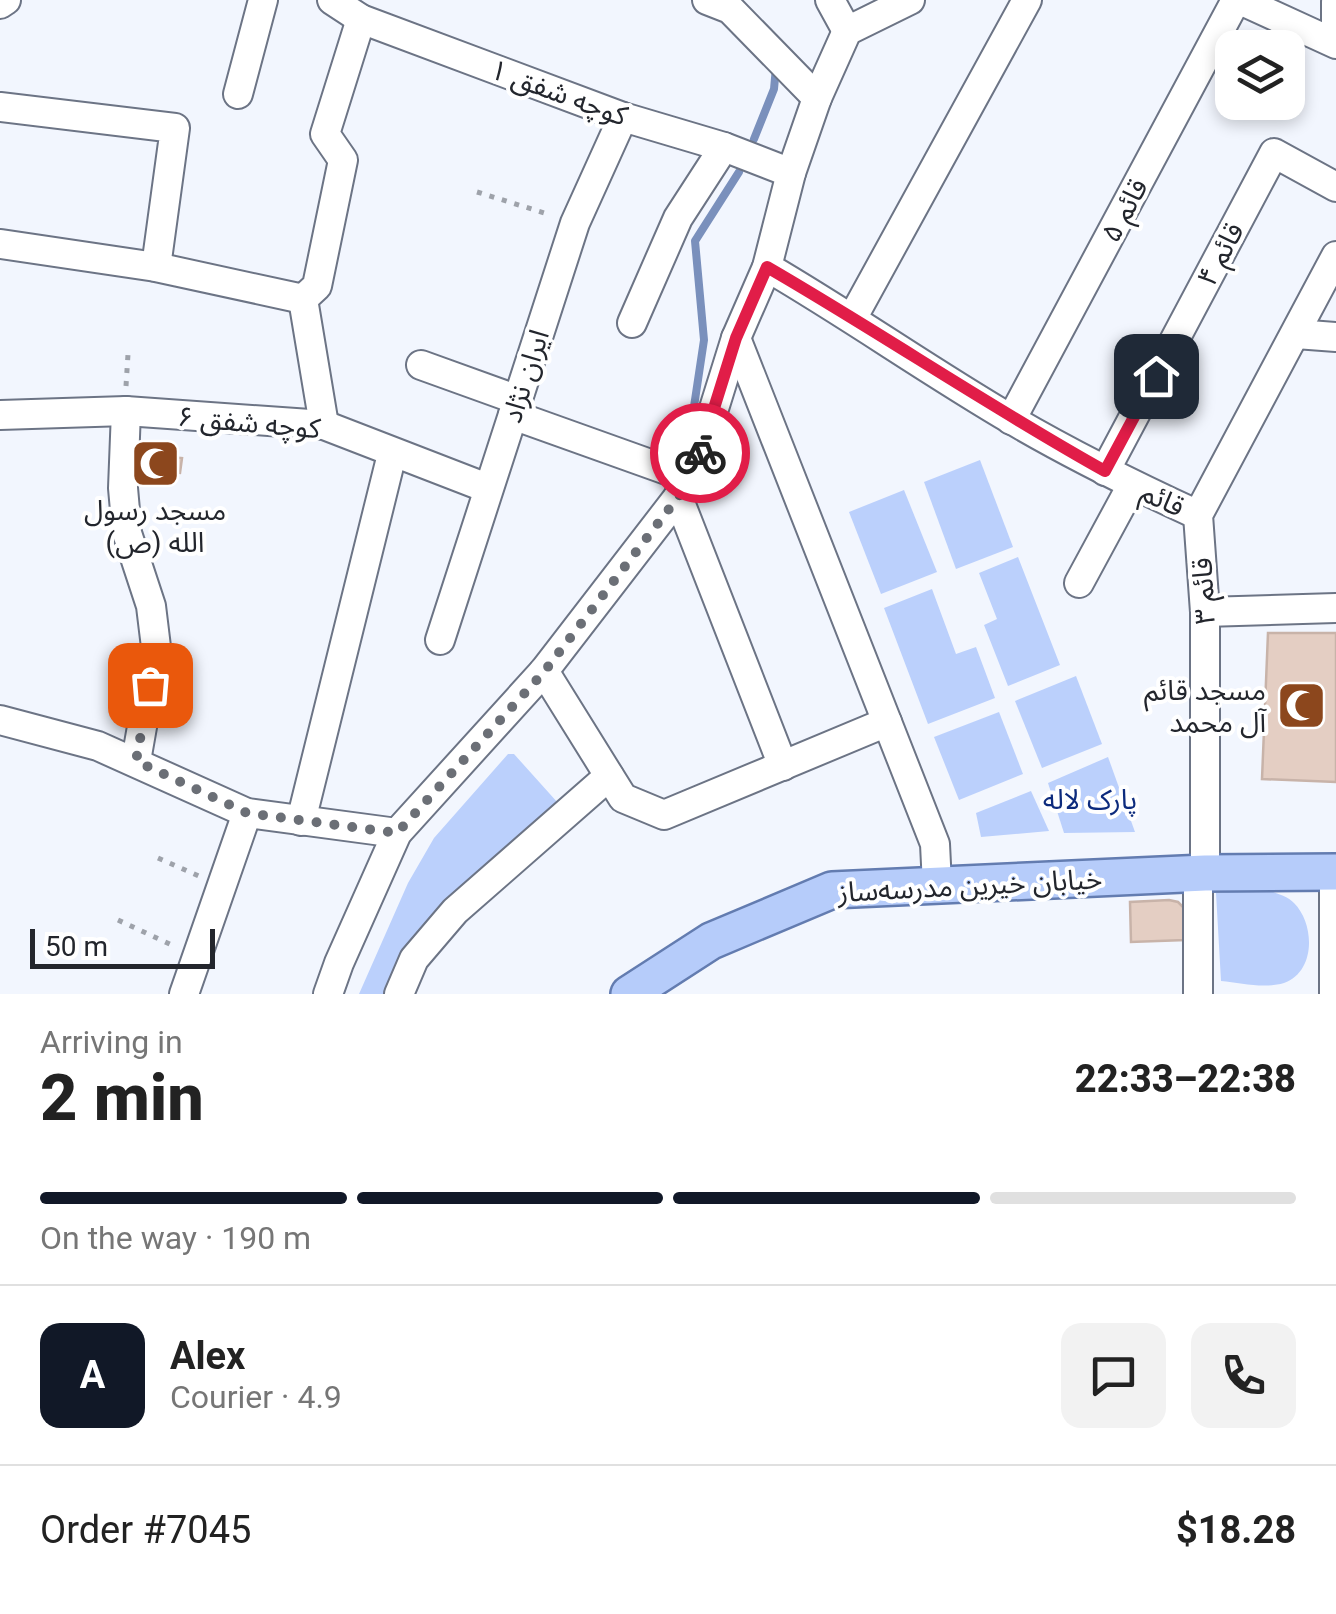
<!DOCTYPE html>
<meta charset="utf-8">
<style>
body{margin:0;font-family:Roboto,"Noto Sans Arabic",sans-serif;background:#f2f2f2;color:#222;height:100vh;display:flex;flex-direction:column;font-size:38px;white-space:nowrap}
*{box-sizing:border-box;margin:0}
p{font-size:32px;color:#767676}
.icon{flex:none;width:55px;height:55px;fill:none;stroke:currentColor;stroke-width:2;stroke-linecap:round;stroke-linejoin:round}
.map{position:relative;height:994px;overflow:hidden}
.details{display:flex;flex-direction:column;background:#fff;flex:1}
.details>*{flex:none}
.tools{position:absolute;left:1215px;top:30px;display:grid;gap:20px}
.tools a{display:grid;place-items:center;width:90px;height:90px;border-radius:20px;background:#fff;box-shadow:0 5px 15px #0003;font-size:50px}
.scale{position:absolute;left:30px;bottom:25px;width:185px;box-sizing:border-box;padding-left:10px;border:5px solid #23262d;border-top:0;font-size:28px;line-height:35px;white-space:nowrap;color:#23262d;-webkit-text-stroke:8px #fff;paint-order:stroke}
.pin{position:absolute;display:grid;place-items:center;width:85px;height:85px;color:#fff;margin:-42px;border-radius:20px;box-shadow:0 5px 15px #0006}
.courier{position:absolute;display:grid;place-items:center;width:100px;height:100px;margin:-50px;border:8px solid #e11d48;border-radius:50%;background:#fff;color:#222;box-shadow:0 2px 12px #0007}
.headline em{font-style:normal;font-weight:800}
.headline div{display:flex;flex-direction:column-reverse}
.headline{display:flex;align-items:center;justify-content:space-between;height:170px;padding:0 40px}
h1{font-size:65px;font-weight:800;line-height:75px}
.bar{display:grid;grid-template-columns:repeat(4,1fr);gap:15px 10px;align-content:center;height:120px;padding:0 40px}
.bar i{height:12px;border-radius:8px;background:#e0e0e0}
.bar .current{background:#111827}
.bar p{grid-column:span 4}
.line{display:flex;align-items:center;gap:25px;padding:0 40px;border-top:2px solid #e0e0e0}
.line div{flex:1}
.round{display:grid;place-items:center;flex:none;width:105px;height:105px;border-radius:20px;background:#f2f2f2}
.map>svg:first-child{display:block}
</style>
<div class="map">
<svg width="1336" height="994" viewBox="0 0 1336 994">
<rect width="100%" height="100%" fill="#f2f6fe"/>
<!-- green -->
<g fill="#bbd0fc">
<path d="M980 460 1013 547 956 569 924 482Z"/>
<path d="M904 490 937 572 881 594 849 512Z"/>
<path d="M1018 557 1060 665 1008 686 984 625 997 619 979 573Z"/>
<path d="M932 589 956 654 976 647 995 698 928 724 884 608Z"/>
<path d="M1076 676 1102 744 1042 768 1015 701Z"/>
<path d="M999 712 1023 774 959 800 934 737Z"/>
<path d="M508 754H514L558 803 410 941 386 994H359L408 883 434 838Z"/>
<path d="M1108 757 1135 832 1064 833 1048 783Z"/>
<path d="M1031 791 1049 831 981 837 976 813Z"/>
<path d="M1266 889C1274 893 1288 896 1294 903 1315 924 1316 972 1284 983 1264 989 1241 983 1221 981L1216 893Z"/>
</g>
<g fill="none" stroke-linecap="round" stroke-linejoin="round">
<!-- stream -->
<g stroke="#7a90bc" stroke-width="8">
<path d="M754 139 774 89 776 67"/>
<path d="M687 453 704 340 695 241 739 172"/>
</g>
</g>
<!-- building -->
<g fill="#e4cec3" stroke="#c8b3a9" stroke-width="2.5">
<path d="M129 453 182 458 180 473 129 468Z"/>
<path d="M1268 633H1336V782L1262 779Z"/>
<path d="M1169 900 1178 902 1184 908 1185 940 1131 942 1130 902Z"/>
</g>
<g fill="none" stroke-linecap="round" stroke-linejoin="round">
<defs>
<g id="minor">
<path d="M332 0 361 19 623 117 724 147 791 173"/>
<path d="M707 0 730 9 817 98"/>
<path d="M830 0 847 31"/>
<path d="M1240 0 1336 44"/>
<path d="M1336 2V29"/>
<path d="M0 4 6 0"/>
<path d="M238 94 263 0"/>
<path d="M0 107 175 128 156 267"/>
<path d="M1 244 156 267 303 299"/>
<path d="M767 267C851 316 930 372 1014 421 1074 456 1135 486 1198 515"/>
<path d="M853 317 1027 0"/>
<path d="M632 323 678 218 724 147"/>
<path d="M1296 334 1336 337"/>
<path d="M736 338 935 844 937 885"/>
<path d="M421 365 518 400"/>
<path d="M126 411 123 488 127 533 151 606 156 647 136 761"/>
<path d="M0 415 126 411 324 425 487 488"/>
<path d="M513 415 692 479"/>
<path d="M1011 420 1236 0"/>
<path d="M324 425 303 299 317 286 343 160 325 134 361 19"/>
<path d="M1105 471 1274 153 1336 187"/>
<path d="M678 497 783 766"/>
<path d="M1079 583 1132 485"/>
<path d="M1205 612 1336 608"/>
<path d="M440 640 575 223 623 117"/>
<path d="M544 671 623 798 664 815 887 722"/>
<path d="M0 720 98 746 247 813 397 833"/>
<path d="M301 821 392 454"/>
<path d="M1334 872V994"/>
<path d="M1205 873V612L1198 515 1336 256"/>
<path d="M1198 874V994"/>
<path d="M184 994 247 813"/>
<path d="M328 994 339 963 397 833 544 671 692 479 736 338 767 267 791 173 817 98 847 31 910 0"/>
<path d="M399 994 414 959 455 911 609 776"/>
</g>
<path id="major" d="M629 994 711 941 832 890 1205 873 1336 872"/>
</defs>
<!-- minor casing -->
<use href="#minor" stroke="#6c7485" stroke-width="32"/>
<!-- major casing -->
<use href="#major" stroke="#637cb0" stroke-width="40"/>
<!-- path -->
<g stroke="#9ea2aa" stroke-width="5" stroke-dasharray="5 8" stroke-linecap="butt">
<path d="M477 192 551 215"/>
<path d="M126 386 128 354"/>
<path d="M158 858 201 877"/>
<path d="M118 920 176 947"/>
</g>
<!-- minor -->
<use href="#minor" stroke="#fff" stroke-width="28"/>
<!-- major -->
<use href="#major" stroke="#b6ccfa" stroke-width="35"/>
</g>
<g fill="none" stroke-linecap="round" stroke-linejoin="round">
<!-- done -->
<path stroke="#6b6f76" stroke-width="10" stroke-dasharray="0 18" d="M150 685 136 761 247 813 397 833 544 672 692 479 700 453"/>
<!-- route -->
<path stroke="#e11d48" stroke-width="12" d="M700 453 736 338 767 267C881 333 990 407 1105 471L1156 376"/>
</g>
<!-- icons -->
<defs>
<symbol id="mosque-square" viewBox="-11 -11 22 22"><rect x="-9" y="-9" width="18" height="18" rx="4" fill="#8c471d" stroke="#fff"/><path d="M3.5-4.9A6 6 0 1 0 3.5 4.9A5 5 0 1 1 3.5-4.9Z" fill="#fff"/></symbol>
</defs>
<g fill-rule="evenodd">
<use href="#mosque-square" x="128" y="436" width="55" height="55"/>
<use href="#mosque-square" x="1274" y="678" width="55" height="55"/>
</g>
<g text-anchor="middle" stroke-width="8" stroke-linejoin="round" paint-order="stroke">
<!-- street labels -->
<g font-size="28" fill="#23262d" stroke="#fff">
<text transform="translate(559 92) rotate(20)" y="10">کوچه شفق ۱</text>
<text transform="translate(1124 210) rotate(-62)" y="10">قائم ۵</text>
<text transform="translate(1220 254) rotate(-62)" y="10">قائم ۴</text>
<text transform="translate(525 376) rotate(-72)" y="10">ایران نژاد</text>
<text transform="translate(249 422) rotate(5)" y="10">کوچه شفق ۶</text>
<text transform="translate(1163 499) rotate(25)" y="10">قائم</text>
<text transform="translate(1203 591) rotate(-93)" y="10">قائم ۳</text>
<text transform="translate(970 885) rotate(-3)" y="10">خیابان خیرین مدرسه‌ساز</text>
</g>
<!-- poi labels -->
<g font-size="28" fill="#23262d" stroke="#fff">
<text x="155" y="520">مسجد رسول<tspan x="155" dy="32">الله (ص)</tspan></text>
<text x="1266" y="700" text-anchor="end">مسجد قائم<tspan x="1266" dy="32">آل محمد</tspan></text>
</g>
<!-- park labels -->
<g font-size="28" fill="#0d2b7d" stroke="#fff">
<text x="1090" y="809">پارک لاله</text>
</g>
</g>
</svg>
<div class="tools">
<a><svg class="icon" aria-label="layers" viewBox="0 0 24 24"><path d="M12 4l9 5-9 5-9-5zM3 14l9 5 9-5"/></svg></a>
</div>
<div class="scale">50 m</div>
<div class="pin" style="left:150px;top:685px;background:#ea580c"><svg class="icon" aria-label="bag" viewBox="0 0 24 24"><path d="M5 8h14l-1 12H6zM9 8a3 3 0 0 1 6 0"/></svg></div>
<div class="pin" style="left:1156px;top:376px;background:#1f2937"><svg class="icon" aria-label="home" viewBox="0 0 24 24"><path d="M3 11l9-7 9 7M6 9v11h12V9"/></svg></div>
<div class="courier" style="left:700px;top:453px"><svg class="icon" aria-label="bike" viewBox="0 0 24 24"><circle cx="6" cy="16" r="4"/><circle cx="18" cy="16" r="4"/><path d="M6 16l4-8h5l3 8M10 8l3 8H6M13 5h3"/></svg></div>
</div>
<section class="details">
<div class="headline"><div><h1>2 min</h1><p>Arriving in</p></div><em>22:33–22:38</em></div>
<div class="bar"><i class="current"></i><i class="current"></i><i class="current"></i><i></i><p>On the way · 190 m</p></div>
<div class="line" style="height:180px"><b class="round" style="background:#111827;color:#fff">A</b><div><b>Alex</b><p>Courier · 4.9</p></div><a class="round"><svg class="icon" aria-label="chat" viewBox="0 0 24 24"><path d="M4 5h16v11H9l-5 4z"/></svg></a><a class="round"><svg class="icon" aria-label="phone" viewBox="0 0 24 24"><path d="M5 4h4l2 5-3 2q2 4 5 5l2-3 5 2v4C11 20 4 13 5 4z"/></svg></a></div>
<div class="line" style="height:130px"><div>Order #7045</div><b>$18.28</b></div>
</section>
